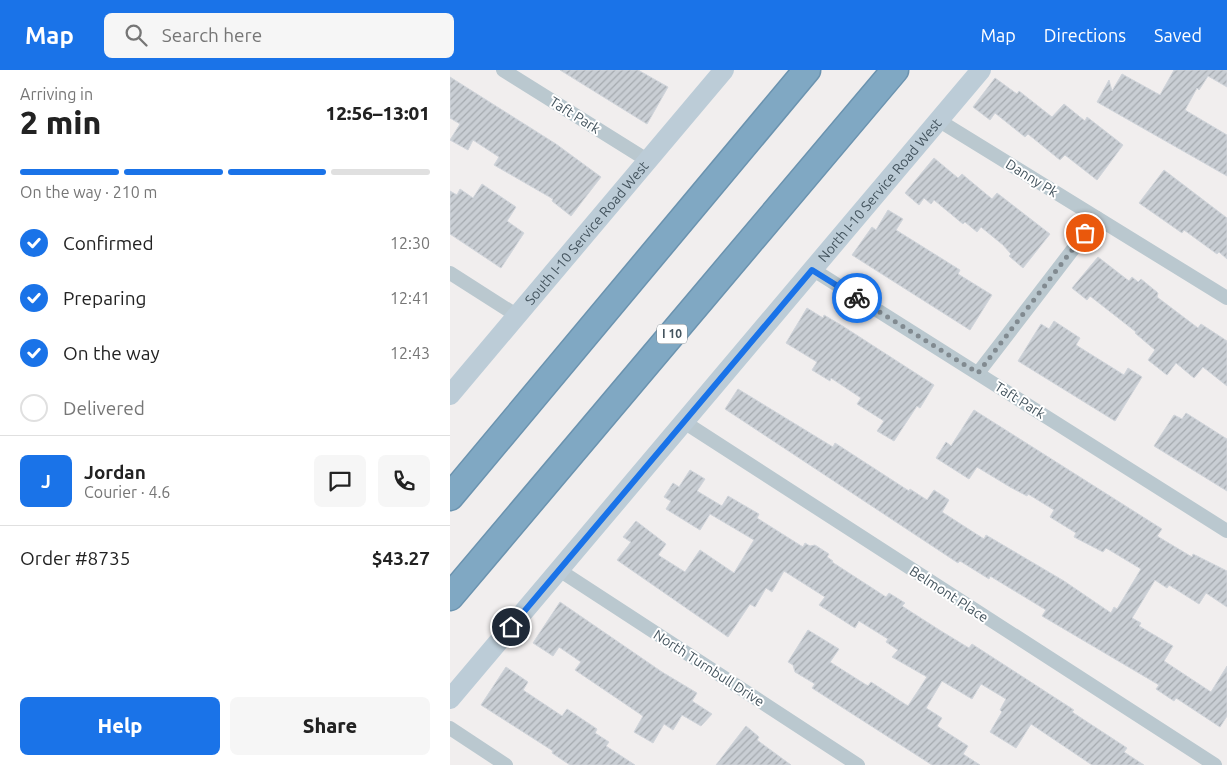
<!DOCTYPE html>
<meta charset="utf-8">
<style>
body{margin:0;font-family:Ubuntu,sans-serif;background:#f6f6f6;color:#222;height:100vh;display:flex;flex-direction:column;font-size:19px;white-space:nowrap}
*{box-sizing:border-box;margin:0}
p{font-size:16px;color:#767676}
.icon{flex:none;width:28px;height:28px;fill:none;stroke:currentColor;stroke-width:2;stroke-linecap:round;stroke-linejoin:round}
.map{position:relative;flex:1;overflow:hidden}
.sheet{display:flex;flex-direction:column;background:#fff;width:450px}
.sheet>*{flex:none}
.pin{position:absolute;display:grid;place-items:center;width:42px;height:42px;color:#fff;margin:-21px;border:2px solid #fff;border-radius:50%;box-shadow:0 1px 5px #0007}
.courier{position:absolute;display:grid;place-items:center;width:50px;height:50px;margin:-25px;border:4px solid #1a73e8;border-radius:50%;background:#fff;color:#222;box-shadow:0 1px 6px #0007}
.head em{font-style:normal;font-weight:800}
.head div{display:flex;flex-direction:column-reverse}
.head{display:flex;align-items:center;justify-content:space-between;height:85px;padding:0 20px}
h1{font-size:32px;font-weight:800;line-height:38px}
.bar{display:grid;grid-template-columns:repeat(4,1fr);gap:8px 5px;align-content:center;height:60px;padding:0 20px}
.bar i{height:6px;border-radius:4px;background:#e0e0e0}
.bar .selected{background:#1a73e8}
.bar p{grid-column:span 4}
.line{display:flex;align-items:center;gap:12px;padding:0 20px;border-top:1px solid #e0e0e0}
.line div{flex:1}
.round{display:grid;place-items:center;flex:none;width:52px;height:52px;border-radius:8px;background:#f6f6f6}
ol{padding:0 20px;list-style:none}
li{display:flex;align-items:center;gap:15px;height:55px}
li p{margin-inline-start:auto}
li .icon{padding:5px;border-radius:50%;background:#1a73e8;color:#fff;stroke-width:4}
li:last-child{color:#767676}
li i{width:28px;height:28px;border:2px solid #e0e0e0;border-radius:50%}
.primary-button{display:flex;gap:10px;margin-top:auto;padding:10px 20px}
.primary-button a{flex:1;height:58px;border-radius:8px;background:#1a73e8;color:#fff;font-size:20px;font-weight:800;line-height:58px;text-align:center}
.primary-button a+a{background:#f6f6f6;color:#222}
header{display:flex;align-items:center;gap:30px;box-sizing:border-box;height:70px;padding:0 25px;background:#1a73e8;color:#fff}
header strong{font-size:24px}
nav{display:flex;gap:28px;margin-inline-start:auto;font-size:18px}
.search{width:350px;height:45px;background:#f6f6f6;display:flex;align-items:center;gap:12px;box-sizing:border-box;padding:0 18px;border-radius:8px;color:#767676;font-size:19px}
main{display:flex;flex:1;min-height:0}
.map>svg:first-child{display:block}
</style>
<header>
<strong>Map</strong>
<div class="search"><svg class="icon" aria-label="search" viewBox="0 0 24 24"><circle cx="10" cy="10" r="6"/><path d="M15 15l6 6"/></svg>Search here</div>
<nav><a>Map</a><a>Directions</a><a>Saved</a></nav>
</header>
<main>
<section class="sheet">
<div class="head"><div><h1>2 min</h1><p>Arriving in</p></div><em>12:56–13:01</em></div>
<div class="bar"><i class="selected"></i><i class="selected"></i><i class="selected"></i><i></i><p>On the way · 210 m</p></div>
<ol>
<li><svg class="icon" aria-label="check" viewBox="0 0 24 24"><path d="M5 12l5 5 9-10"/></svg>Confirmed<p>12:30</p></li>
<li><svg class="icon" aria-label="check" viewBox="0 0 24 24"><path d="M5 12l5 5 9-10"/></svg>Preparing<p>12:41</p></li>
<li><svg class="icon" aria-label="check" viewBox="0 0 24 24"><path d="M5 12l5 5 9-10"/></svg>On the way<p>12:43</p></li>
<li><i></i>Delivered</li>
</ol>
<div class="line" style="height:90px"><b class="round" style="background:#1a73e8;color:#fff">J</b><div><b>Jordan</b><p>Courier · 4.6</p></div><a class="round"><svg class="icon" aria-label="chat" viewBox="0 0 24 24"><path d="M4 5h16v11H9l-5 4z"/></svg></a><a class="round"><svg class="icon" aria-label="phone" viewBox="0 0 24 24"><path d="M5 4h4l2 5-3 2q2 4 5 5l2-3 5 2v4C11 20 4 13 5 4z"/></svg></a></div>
<div class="line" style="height:65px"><div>Order #8735</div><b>$43.27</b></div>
<div class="primary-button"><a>Help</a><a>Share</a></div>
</section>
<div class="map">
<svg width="777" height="695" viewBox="0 0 777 695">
<defs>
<pattern id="building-hatch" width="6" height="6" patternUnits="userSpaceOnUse" patternTransform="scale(1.25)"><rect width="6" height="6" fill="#c9ced4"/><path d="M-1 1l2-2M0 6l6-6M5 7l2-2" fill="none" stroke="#a5aaaf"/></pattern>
</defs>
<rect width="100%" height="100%" fill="#f1eeee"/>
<!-- building -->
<g fill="url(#building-hatch)" stroke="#d1d5db">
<path d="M110 0H188L218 17 197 54Z"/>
<path d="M724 0H777V17L758 6 749 20 747 18 735 40 777 65V106L647 32 659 10 662 21 672 4 710 25Z"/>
<path d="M0 7 106 74 151 107 121 146 102 131 103 129 44 95 49 87 23 70 18 80 0 70 10 54 0 48Z"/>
<path d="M545 8 567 24 569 21 602 47 614 34 635 51 637 47 673 75 647 110 615 85 610 90 578 64 575 67 545 43 540 50 523 37Z"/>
<path d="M484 88 508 108 512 104 542 129 547 123 600 164 573 198 559 186 561 184 553 175 531 157 527 162 515 152 513 154 484 130 481 134 474 128 469 135 455 123Z"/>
<path d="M714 100 777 148V189L769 182 767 184 734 160 732 163 689 133Z"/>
<path d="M32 114 66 137 57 151 74 163 51 198 0 164V121L7 125 10 119 23 128Z"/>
<path d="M438 140 453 149 446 160 510 200 508 204 542 225 520 260 402 185 422 157 426 160Z"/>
<path d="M648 187 679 211 682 207 688 212 691 209 708 223 707 227 748 258 751 254 777 271V316L753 297 744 308 726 293 717 305 698 290 705 280 685 263 686 262 640 226 637 230 622 218Z"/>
<path d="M357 238 373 248 374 245 391 255 484 315 470 338 467 336 444 371 427 361 434 351 407 334 411 328 381 308 380 311 362 300 367 292 336 273Z"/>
<path d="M604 251 630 268 626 275 674 305 678 298 692 307 665 351 568 291 591 254 599 259Z"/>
<path d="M288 319 383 377 385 373 459 421 460 419 477 430 484 420 499 430 492 442 534 469 536 465 614 511 661 543 664 537 667 539 691 499 656 478 653 482 624 467 626 463 600 447 604 440 578 424 577 426 560 417 527 397 519 409 486 388 496 372 501 376 524 340 712 459 707 466 742 487 743 484 777 501V537L756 523 749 534 719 515 717 518 705 510 682 548 691 553 689 556 723 576 714 591 761 622 777 596V646L770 657 726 628 724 631 706 619 709 615 592 546 596 540 540 506 539 509 510 491 508 493 275 339Z"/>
<path d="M736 343 777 369V421L704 376 724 345 732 349Z"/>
<path d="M240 400 255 409 247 421 272 436 278 426 309 444 307 448 353 477 355 473 360 476 365 475 379 484 377 487 383 491 382 492 436 527 439 523 455 533 452 536 491 561 519 578 522 574 624 640 622 642 677 678 674 682 694 695H642L581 654 566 678 540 662 552 642 550 640 556 629 531 614 522 629 492 611 476 638 492 648 487 656 518 676 513 684 530 695H482L362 618 365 614 345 602 343 595 338 592 358 560 389 579 380 592 418 616 421 612 458 636 477 607 442 587 448 580 436 572 438 569 409 551 405 558 369 535 375 527 334 501 322 522 316 518 305 537 300 534 278 567 167 490 181 472 173 467 186 451 216 474 208 485 235 502 250 480 284 503 304 470 260 444 250 460 216 439 221 431 214 427 223 413 229 417Z"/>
<path d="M110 532 212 602 247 623 242 631 262 644 251 656 232 645 223 660 214 654 203 673 184 662 193 646 125 600 131 592 109 577 103 586 83 573Z"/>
<path d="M56 597 78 612 73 620 112 646 117 639 147 659 145 663 159 672 156 676 185 695H120L102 683 103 681 31 635Z"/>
<path d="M296 656 309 667 307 670 341 695H266Z"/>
</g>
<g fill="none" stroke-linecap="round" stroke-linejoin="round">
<defs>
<g id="highway">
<path d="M0 427 357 0"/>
<path d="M0 527 445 0"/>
</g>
</defs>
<!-- highway casing -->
<use href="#highway" stroke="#6b93af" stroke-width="29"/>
<!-- street -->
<g stroke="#bac8cf" stroke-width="14">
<path d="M53 0 197 90"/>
<path d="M488 50 777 228"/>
<path d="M362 199 777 461"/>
<path d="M0 203 66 245"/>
<path d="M528 303 647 148"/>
<path d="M234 352 765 695"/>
<path d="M109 500 408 695"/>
<path d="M0 658 56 695"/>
</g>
<!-- secondary -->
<g stroke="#bcccd7" stroke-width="20">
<path id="s1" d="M0 325 274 0"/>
<path id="s2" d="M0 629 531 0"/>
</g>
<!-- highway -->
<use href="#highway" stroke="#80a8c3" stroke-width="26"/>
</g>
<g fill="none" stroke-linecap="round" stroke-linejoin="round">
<!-- done -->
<path stroke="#818a90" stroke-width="5" stroke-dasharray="0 9" d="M407 228 528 303 635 163"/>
<!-- route -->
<path stroke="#1a73e8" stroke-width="6" d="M61 557 362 200 407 228"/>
</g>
<g text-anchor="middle" stroke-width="4" stroke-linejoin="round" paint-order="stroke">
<!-- shield labels -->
<rect fill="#fff" stroke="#7c878e" stroke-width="1" x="207" y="254.5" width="30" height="19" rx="4"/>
<g font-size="12" font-weight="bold" fill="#44545e">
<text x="222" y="268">I 10</text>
</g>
<!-- street labels -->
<g font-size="14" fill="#44545e" stroke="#fff">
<text transform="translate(125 45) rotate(32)" y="5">Taft Park</text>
<text transform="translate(582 108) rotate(32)" y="5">Danny Pk</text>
<text dy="5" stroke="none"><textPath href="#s2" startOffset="666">North I-10 Service Road West</textPath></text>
<text dy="5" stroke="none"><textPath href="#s1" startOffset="212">South I-10 Service Road West</textPath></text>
<text transform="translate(570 330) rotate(32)" y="5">Taft Park</text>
<text transform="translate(499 524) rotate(33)" y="5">Belmont Place</text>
<text transform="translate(259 598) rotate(33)" y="5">North Turnbull Drive</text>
</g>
</g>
</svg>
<div class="pin" style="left:635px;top:163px;background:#ea580c"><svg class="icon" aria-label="bag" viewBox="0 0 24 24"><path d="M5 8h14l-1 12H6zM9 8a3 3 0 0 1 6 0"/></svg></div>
<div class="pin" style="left:61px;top:557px;background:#1f2937"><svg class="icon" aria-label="home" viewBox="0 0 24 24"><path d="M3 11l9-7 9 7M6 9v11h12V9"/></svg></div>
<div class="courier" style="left:407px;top:228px"><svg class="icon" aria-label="bike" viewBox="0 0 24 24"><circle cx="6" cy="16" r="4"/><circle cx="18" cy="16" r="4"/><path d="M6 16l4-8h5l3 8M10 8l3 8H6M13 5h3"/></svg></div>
</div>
</main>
